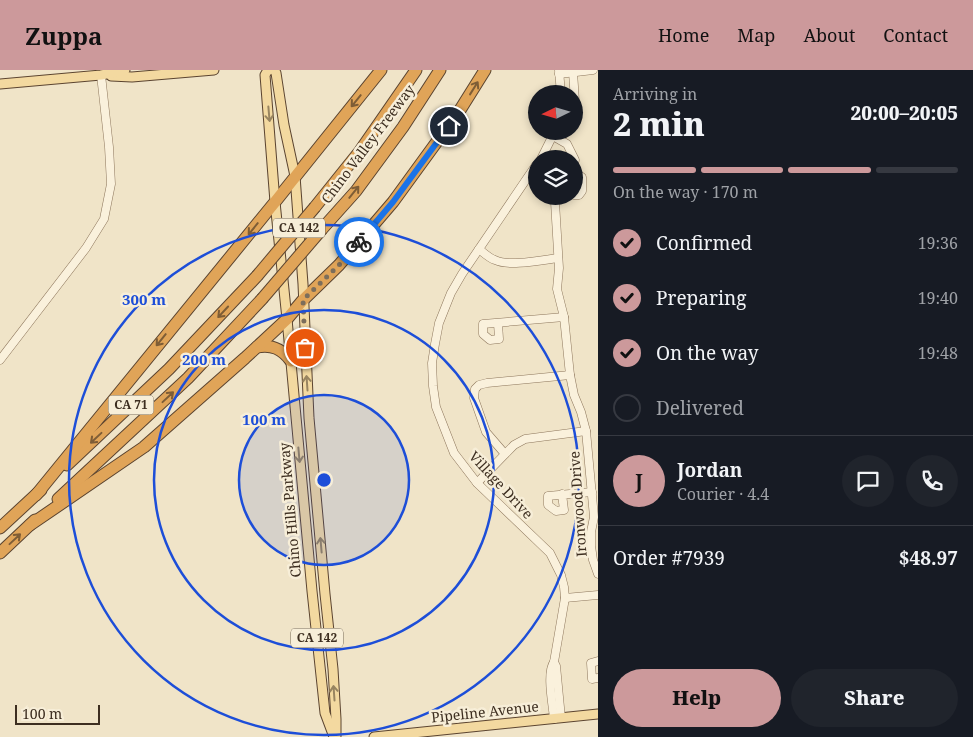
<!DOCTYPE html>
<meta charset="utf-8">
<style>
body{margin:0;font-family:"Noto Serif",serif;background:#20242c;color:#f1f3f6;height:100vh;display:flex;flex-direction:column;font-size:19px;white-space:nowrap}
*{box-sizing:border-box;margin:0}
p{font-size:16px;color:#9ea1a6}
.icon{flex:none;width:28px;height:28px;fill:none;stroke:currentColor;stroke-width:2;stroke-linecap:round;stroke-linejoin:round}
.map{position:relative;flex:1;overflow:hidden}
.details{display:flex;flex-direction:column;background:#171b24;width:375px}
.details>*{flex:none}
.needle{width:32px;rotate:265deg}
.tools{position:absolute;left:528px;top:15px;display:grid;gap:10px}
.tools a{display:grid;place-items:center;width:55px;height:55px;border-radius:50%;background:#171b24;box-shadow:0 2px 8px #0003;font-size:25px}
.scale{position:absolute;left:15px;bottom:12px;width:85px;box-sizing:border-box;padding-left:5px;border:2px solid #3d2e20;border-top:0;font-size:14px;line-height:18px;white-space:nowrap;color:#3d2e20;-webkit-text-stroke:4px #f7eed8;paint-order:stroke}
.pin{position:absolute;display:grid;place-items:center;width:42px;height:42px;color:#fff;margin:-21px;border:2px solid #fff;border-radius:50%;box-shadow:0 1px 5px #0007}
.courier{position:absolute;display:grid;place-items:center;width:50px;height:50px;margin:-25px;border:4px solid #1a73e8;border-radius:50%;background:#fff;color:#222;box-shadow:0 1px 6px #0007}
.head em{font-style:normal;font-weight:800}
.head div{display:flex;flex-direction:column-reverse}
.head{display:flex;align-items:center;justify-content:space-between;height:85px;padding:0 15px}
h1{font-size:32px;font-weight:800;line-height:38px}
.bar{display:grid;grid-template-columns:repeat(4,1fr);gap:8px 5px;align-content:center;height:60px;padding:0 15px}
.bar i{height:6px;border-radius:4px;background:#363941}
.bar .active{background:#cc999b}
.bar p{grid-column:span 4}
.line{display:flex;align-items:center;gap:12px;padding:0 15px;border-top:1px solid #363941}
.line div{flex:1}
.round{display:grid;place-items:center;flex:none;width:52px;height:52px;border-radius:26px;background:#20242c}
ol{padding:0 15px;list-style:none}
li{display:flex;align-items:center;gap:15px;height:55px}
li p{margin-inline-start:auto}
li .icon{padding:5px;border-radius:50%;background:#cc999b;color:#111;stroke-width:4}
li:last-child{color:#9ea1a6}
li i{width:28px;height:28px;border:2px solid #363941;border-radius:50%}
.primary-button{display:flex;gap:10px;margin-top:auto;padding:10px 15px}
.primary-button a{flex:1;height:58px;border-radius:30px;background:#cc999b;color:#111;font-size:20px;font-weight:800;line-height:58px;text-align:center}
.primary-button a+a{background:#20242c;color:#f1f3f6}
header{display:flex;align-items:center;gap:30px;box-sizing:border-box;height:70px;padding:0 25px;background:#cc999b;color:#111}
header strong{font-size:24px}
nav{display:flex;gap:28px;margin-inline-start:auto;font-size:18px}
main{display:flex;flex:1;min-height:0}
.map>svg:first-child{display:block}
</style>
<header>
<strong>Zuppa</strong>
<nav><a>Home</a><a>Map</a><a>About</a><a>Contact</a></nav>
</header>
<main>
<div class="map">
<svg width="598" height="667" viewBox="0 0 598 667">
<rect width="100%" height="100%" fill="#f0e4c8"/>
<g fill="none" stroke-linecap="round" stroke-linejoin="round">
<defs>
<g id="minor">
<path d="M559 0 561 24"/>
<path d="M573 2 576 46"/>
<path d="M559 4 593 0"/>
<path d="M553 66 567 74 575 90 574 93"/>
<path d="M541 89 554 63"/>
<path d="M536 95 462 204 451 223 439 253 435 274 432 293 433 316 436 337 454 383 477 413 550 483 561 505 564 517 565 528 554 592C546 603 553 635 554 649"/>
<path d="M574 103 582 107V121L579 125H574"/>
<path d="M558 126 555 132 559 198 557 219 564 247 570 305 574 325 581 342 586 361 594 447 591 462V476L593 490 598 504"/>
<path d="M479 179C484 183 489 188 495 190 509 197 542 190 558 188"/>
<path d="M498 253 499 269 490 270 483 264V254L564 247"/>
<path d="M0 290 86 178 104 149 111 114 109 77 101 5"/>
<path d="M505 384 486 362 474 328 475 319 479 315 487 313 570 305"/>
<path d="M477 413 514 375 525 369 586 361"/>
<path d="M562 424 564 440 556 441 548 435V426L592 422"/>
<path d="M565 528 598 525"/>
<path d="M598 591 591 593 592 609 598 608"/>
<path d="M554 592 556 596 561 648"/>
</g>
<g id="major">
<path d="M268 0 265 5 275 132 287 249 312 521 325 643 334 667"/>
<path d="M274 0 276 3 284 55 295 106 303 214 309 348 325 524 333 599 336 649V666"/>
<path d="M111 6 132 7 214 0"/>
<path d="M0 14 101 5 125 0"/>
<path d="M374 667 598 644"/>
</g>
<g id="highway">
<path d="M315 137 360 81 416 0"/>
<path d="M322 159 356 121 403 57 440 0"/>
<path d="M257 277C272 274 282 279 291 291"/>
<path d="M67 395 169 299 257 206"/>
<path d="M36 425 275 132 381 0"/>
<path d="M58 429 188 308 262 229"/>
<path d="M30 455 144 377 245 288 287 249 303 230 339 195 393 132 460 40 485 0"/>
<path d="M0 458 41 420"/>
<path d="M0 483 35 450"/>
</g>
</defs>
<!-- minor casing -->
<use href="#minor" stroke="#8d765c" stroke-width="9"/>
<!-- major casing -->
<use href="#major" stroke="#5b4430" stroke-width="11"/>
<!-- highway casing -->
<use href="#highway" stroke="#5b4430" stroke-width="13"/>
<!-- minor -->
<use href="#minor" stroke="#faf1dc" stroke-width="8"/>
<!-- major -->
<use href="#major" stroke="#f3d9a0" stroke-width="9"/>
<!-- highway -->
<use href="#highway" stroke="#e0a458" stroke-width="11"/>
<defs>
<g id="highway-bridge">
<path d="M257 206 315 137"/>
<path d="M262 229 322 159"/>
</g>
</defs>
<!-- highway-bridge casing -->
<use href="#highway-bridge" stroke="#5b4430" stroke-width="13" stroke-linecap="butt"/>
<!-- highway-bridge -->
<use href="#highway-bridge" stroke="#e0a458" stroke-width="11"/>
</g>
<!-- one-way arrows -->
<defs><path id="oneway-shaft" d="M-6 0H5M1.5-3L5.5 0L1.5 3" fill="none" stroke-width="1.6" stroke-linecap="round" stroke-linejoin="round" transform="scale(1.25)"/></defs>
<g stroke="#7e5d36">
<use href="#oneway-shaft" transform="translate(474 18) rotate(-58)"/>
<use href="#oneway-shaft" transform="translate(356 31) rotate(129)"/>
<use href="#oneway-shaft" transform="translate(354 122) rotate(-51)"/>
<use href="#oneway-shaft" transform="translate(253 159) rotate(129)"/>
<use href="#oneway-shaft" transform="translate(223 242) rotate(133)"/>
<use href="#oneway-shaft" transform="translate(161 270) rotate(129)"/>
<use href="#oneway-shaft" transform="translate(168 327) rotate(-43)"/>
<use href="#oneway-shaft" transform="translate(96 368) rotate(137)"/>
<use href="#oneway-shaft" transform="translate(15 469) rotate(-43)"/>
</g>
<g stroke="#988460">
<use href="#oneway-shaft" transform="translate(269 44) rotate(85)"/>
<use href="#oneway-shaft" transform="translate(307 313) rotate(-94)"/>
<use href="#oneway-shaft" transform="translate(299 385) rotate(85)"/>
<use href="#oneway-shaft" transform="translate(321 475) rotate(-95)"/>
<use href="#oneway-shaft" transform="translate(334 623) rotate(-94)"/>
</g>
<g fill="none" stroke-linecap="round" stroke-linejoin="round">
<!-- done -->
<path stroke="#7c6e5b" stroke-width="5" stroke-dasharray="0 9" d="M305 278 303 230 339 195 359 172"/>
<!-- route -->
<path stroke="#1a73e8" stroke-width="6" d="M359 172 393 132 449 56"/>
</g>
<!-- distance rings -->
<circle cx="324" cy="410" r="85" fill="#1d4ed8" fill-opacity=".12"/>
<g fill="none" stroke="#1d4ed8" stroke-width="2.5">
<circle cx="324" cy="410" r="85"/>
<circle cx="324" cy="410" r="170"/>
<circle cx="324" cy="410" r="255"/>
</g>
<g text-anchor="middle" stroke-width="5" stroke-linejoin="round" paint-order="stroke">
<!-- shield labels -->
<g fill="#f7eed8" stroke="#756857" stroke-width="1">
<rect x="273" y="148.5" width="52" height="19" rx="4"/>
<rect x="108.5" y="325.5" width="45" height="19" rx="4"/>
<rect x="291" y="558.5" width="52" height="19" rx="4"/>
</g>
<g font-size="12" font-weight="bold" fill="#3d2e20">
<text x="299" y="162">CA 142</text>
<text x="131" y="339">CA 71</text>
<text x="317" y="572">CA 142</text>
</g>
<!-- street labels -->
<g font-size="14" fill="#3d2e20" stroke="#f7eed8">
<text transform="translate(368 74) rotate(-53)" y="5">Chino Valley Freeway</text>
<text transform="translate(501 415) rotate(47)" y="5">Village Drive</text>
<text transform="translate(578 434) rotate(-94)" y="5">Ironwood Drive</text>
<text transform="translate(290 440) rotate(-95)" y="5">Chino Hills Parkway</text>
<text transform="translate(485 642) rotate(-6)" y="5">Pipeline Avenue</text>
</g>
</g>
<circle cx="324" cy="410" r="8" fill="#1d4ed8" stroke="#f7eed8" stroke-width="2.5"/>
<g font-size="15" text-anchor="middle" font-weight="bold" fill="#1d4ed8" stroke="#f7eed8" stroke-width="5" stroke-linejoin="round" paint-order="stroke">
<text x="144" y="235">300 m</text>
<text x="204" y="295">200 m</text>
<text x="264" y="355">100 m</text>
</g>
</svg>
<div class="tools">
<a><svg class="needle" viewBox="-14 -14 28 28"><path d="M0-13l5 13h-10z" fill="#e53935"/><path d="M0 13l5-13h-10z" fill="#9ea1a6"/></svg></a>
<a><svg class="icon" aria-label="layers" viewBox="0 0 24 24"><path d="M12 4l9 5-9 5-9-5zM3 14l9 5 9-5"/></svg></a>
</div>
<div class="scale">100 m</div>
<div class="pin" style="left:305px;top:278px;background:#ea580c"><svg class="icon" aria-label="bag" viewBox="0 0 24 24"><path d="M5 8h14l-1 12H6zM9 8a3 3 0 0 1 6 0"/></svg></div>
<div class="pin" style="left:449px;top:56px;background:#1f2937"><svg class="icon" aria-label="home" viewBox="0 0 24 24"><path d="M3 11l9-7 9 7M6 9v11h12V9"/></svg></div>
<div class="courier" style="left:359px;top:172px"><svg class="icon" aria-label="bike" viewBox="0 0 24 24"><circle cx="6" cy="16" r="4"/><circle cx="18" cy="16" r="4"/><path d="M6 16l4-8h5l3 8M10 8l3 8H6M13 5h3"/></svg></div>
</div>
<section class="details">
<div class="head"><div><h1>2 min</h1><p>Arriving in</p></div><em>20:00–20:05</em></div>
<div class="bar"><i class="active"></i><i class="active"></i><i class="active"></i><i></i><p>On the way · 170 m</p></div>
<ol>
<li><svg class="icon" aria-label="check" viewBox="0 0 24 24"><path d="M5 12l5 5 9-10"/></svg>Confirmed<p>19:36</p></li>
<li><svg class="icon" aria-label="check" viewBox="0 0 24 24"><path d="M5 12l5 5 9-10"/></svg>Preparing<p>19:40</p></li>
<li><svg class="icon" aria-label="check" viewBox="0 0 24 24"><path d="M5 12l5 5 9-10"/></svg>On the way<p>19:48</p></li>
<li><i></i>Delivered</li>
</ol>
<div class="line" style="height:90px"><b class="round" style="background:#cc999b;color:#111">J</b><div><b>Jordan</b><p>Courier · 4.4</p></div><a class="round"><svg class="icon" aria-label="chat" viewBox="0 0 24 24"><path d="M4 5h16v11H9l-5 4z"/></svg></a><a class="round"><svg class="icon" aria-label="phone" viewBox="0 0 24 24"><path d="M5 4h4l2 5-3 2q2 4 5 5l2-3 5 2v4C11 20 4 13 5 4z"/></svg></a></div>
<div class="line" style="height:65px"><div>Order #7939</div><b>$48.97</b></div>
<div class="primary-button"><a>Help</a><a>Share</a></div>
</section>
</main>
